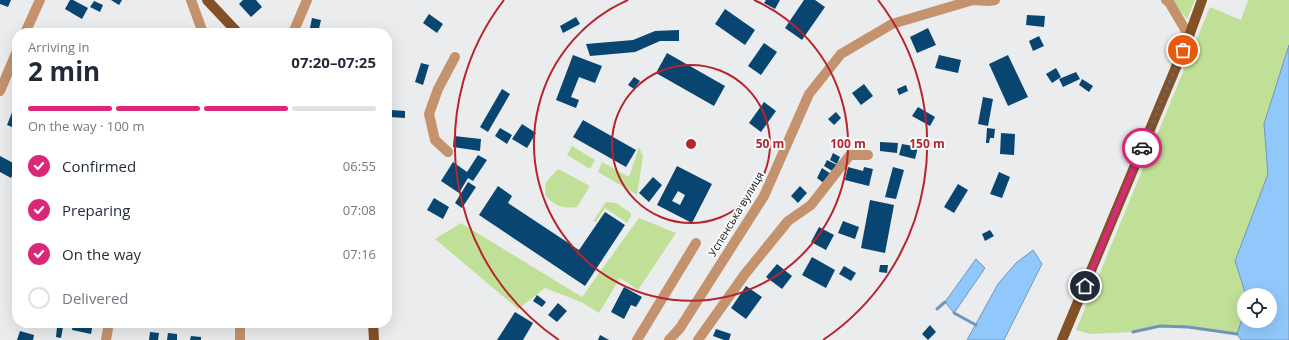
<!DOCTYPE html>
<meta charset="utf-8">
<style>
body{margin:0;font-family:"Open Sans",sans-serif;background:#f6f6f7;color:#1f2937;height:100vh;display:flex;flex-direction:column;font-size:15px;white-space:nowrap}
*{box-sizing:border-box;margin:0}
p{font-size:13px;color:#747a83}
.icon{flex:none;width:22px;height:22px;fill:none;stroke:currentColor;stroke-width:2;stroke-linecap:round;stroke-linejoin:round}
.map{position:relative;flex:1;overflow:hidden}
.side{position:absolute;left:12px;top:28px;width:380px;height:300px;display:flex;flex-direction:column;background:#fff;border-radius:16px;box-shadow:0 4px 16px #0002}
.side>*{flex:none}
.fabs{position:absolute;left:1237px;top:288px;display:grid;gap:8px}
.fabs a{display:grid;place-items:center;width:40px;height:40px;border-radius:50%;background:#fff;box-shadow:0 4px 16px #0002;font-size:20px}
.pin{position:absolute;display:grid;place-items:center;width:34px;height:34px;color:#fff;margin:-17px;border:2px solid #fff;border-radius:50%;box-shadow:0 1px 4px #0007}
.courier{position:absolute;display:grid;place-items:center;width:40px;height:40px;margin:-20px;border:3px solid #db2777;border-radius:50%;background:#fff;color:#222;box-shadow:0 1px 5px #0007}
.head em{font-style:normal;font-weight:700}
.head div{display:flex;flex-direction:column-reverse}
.head{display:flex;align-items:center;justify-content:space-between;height:68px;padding:0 16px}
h1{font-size:26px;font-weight:700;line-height:30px}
.bar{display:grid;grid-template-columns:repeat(4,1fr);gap:6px 4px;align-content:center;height:48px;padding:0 16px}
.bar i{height:5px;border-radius:3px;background:#e0e1e3}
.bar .current{background:#db2777}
.bar p{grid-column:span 4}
ol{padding:0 16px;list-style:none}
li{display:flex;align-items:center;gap:12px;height:44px}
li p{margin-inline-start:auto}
li .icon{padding:4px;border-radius:50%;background:#db2777;color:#fff;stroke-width:4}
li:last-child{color:#747a83}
li i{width:22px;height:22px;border:2px solid #e0e1e3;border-radius:50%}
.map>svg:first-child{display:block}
</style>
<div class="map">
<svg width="1289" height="340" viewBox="0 0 1289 340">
<rect width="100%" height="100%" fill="#ebecee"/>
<!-- green -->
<g fill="#c1e097">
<path d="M1171 0H1195L1187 19 1173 2Z"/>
<path d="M1248 0H1289V45L1264 124 1268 174 1235 261 1246 295H1244V313L1237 334 1188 327 1160 326 1133 332 1090 334 1076 330 1210 7 1241 20Z"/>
<path d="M572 146 595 160 590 169 567 155Z"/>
<path d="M639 147 643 156 637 195 598 172 602 162 629 177Z"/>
<path d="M558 169 590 186 577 207C564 209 554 206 545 195L546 182Z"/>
<path d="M606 202 616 203 631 213V216L627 223 605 208 596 222 593 221Z"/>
<path d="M639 218 676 233 638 290 620 278 599 313 581 302 545 288 518 309 435 239 461 223 582 297Z"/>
</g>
<!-- water -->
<g fill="#91c8fc" stroke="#6f96ba">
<path d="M1289 45V340H1241L1237 334 1244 313V321H1270V295H1246L1235 261 1268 174 1264 124Z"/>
<path d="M1033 250 1042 264 1004 340H967L998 284 1016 263Z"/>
<path d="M976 259 985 268 954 313 945 302Z"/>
</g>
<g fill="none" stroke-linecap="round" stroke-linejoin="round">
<!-- stream -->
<g stroke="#6f96ba" stroke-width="3">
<path d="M937 309 945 302"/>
<path d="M954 313 976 325"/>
<path d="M1133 332 1160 326 1188 327 1237 334"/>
</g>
</g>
<!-- building -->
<g fill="#084671" fill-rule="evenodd">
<path d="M0 0H11L8 7 0 4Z"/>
<path d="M70 0H73L88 8 82 19 65 9Z"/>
<path d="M111 0H122L119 5Z"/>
<path d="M243 0H256L262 7 251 17 239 4Z"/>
<path d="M766 0H780L775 9 764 3Z"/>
<path d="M804 0H815L825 7 802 40 785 28Z"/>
<path d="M94 1 103 5 100 12 90 7Z"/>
<path d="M725 9 755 30 745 45 715 24Z"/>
<path d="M429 14 443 24 437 33 423 23Z"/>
<path d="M1027 15 1045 16 1044 27 1026 25Z"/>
<path d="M576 17 580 24 563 33 560 26Z"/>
<path d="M312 18 321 20 318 33H309Z"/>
<path d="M928 28 936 45 917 53 910 37Z"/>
<path d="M679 30V41H660L635 52 590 56 586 44 633 40 655 31Z"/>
<path d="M1039 36 1044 46 1033 51 1029 41Z"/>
<path d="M764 43 777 52 761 75 748 66Z"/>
<path d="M667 53 725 86 714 106 656 73Z"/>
<path d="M573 55 602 66 595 83 579 77 571 97 579 100 576 108 556 100Z"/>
<path d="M939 55 961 60 958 73 935 68Z"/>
<path d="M1008 55 1028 97 1008 106 989 64Z"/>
<path d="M421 63 429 65 423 85 415 82Z"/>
<path d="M1056 68 1061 77 1052 83 1046 74Z"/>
<path d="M1076 72 1080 79 1063 87 1059 79Z"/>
<path d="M634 77 640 81 634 89 628 85Z"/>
<path d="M1082 79 1093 86 1089 92 1079 85Z"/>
<path d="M864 84 873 96 861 105 852 93Z"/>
<path d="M906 85 908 91 899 95 897 89Z"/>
<path d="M502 89 510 94 488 132 480 127Z"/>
<path d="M983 97 993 99 988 126 978 124Z"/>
<path d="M764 102 776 111 761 132 749 123Z"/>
<path d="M918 107 935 117 930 126 912 116Z"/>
<path d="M13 110 17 111V129L7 125Z"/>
<path d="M391 110 405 111V118L390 117Z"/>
<path d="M836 112 841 118 834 125 828 119Z"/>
<path d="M583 120 636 150 626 167 573 137Z"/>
<path d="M522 124 536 133 527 148 512 139Z"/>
<path d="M500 128 512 135 507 144 495 136Z"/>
<path d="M987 128 995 129 994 138H990L989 143H986Z"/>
<path d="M1001 133 1015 134 1014 155 1000 154Z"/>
<path d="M454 136 481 139 480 151 453 147Z"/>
<path d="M387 137H392L391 150 387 149Z"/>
<path d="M880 142 898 143 897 153 880 151Z"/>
<path d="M902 144 918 147 915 159 899 155Z"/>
<path d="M833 153 840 157 837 164 830 160Z"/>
<path d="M478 155 487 160 473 181 468 178 459 193 441 181 453 162 467 172Z"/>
<path d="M0 156 17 165 11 178 0 172Z"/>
<path d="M827 160 837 165 834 172 824 166Z"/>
<path d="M677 166 712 184 692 223 657 205ZM678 191 685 195 680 205 672 201Z"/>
<path d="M848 167 863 171 864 167 873 169 869 186 845 180Z"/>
<path d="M893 167 904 170 896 199 885 197Z"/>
<path d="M822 168 831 174 825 184 817 178Z"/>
<path d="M999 172 1010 177 1002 198 990 194Z"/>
<path d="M653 177 662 185 649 202 639 193Z"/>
<path d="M13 182H17V192H12Z"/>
<path d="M468 182 476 187 462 208 455 203Z"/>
<path d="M958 184 968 190 954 213 944 207Z"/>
<path d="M498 186 512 196 508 203 579 250 605 212 625 225 585 286 479 215Z"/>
<path d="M800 186 807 193 798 203 791 196Z"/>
<path d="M434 198 449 207 443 219 427 210Z"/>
<path d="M870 200 894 205 885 253 861 248Z"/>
<path d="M843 221 859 227 855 239 838 233Z"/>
<path d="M819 227 834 235 826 250 811 242Z"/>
<path d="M990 230 994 236 985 241 982 234Z"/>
<path d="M812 257 835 270 826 288 802 275Z"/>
<path d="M777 264 792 276 782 289 766 277Z"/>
<path d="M880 265H888L887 273 879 272Z"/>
<path d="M844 266 856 273 851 281 839 274Z"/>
<path d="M746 286 762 297 746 319 731 308Z"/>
<path d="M624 287 642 297 636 307 631 305 624 319 611 312Z"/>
<path d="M537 295 546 302 542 307 533 301Z"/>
<path d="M558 303 567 311 557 322 548 315Z"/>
<path d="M515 312 533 323 523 340H497Z"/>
<path d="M73 323H93L91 334 72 330Z"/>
<path d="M930 325 936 332 928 340 922 334Z"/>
<path d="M57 327H63L61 338 56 337Z"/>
<path d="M716 329 731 334 729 340H724L713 336Z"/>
<path d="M20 331 34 335 33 340H17Z"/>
<path d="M150 332 159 333 158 340H149Z"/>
<path d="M168 333 177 334V340H167Z"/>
<path d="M600 335 609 340H598Z"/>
<path d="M191 336 201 337V340H190Z"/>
</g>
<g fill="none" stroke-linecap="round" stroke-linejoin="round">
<!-- minor -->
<g stroke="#c4926c" stroke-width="10">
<path d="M191 0 203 33"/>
<path d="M1166 0 1169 2 1189 36"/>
<path d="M25 33 40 0"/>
<path d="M293 33 307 0"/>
<path d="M0 91 17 51"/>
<path d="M448 152 435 140 429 114 438 89 455 57"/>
<path d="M106 340 109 323"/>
<path d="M240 340V323"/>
<path d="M637 340 696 243"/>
<path d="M669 340 680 328 764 196 809 94 841 54 892 24 973 0 989 1 995 0"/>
<path d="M698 340 745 274 788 221 811 205 850 155H868"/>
</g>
<!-- major -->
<g stroke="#845025" stroke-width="10">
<path d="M207 0 238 33"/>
<path d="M373 323 374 340"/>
<path d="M1062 340 1189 36 1202 0"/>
</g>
</g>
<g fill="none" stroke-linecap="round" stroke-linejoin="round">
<!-- done -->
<path stroke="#676769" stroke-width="4" stroke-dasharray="0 7.2" d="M1142 148 1183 50"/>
<!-- route -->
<path stroke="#db2777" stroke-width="5" d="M1085 286 1142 148"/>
</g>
<!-- distance rings -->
<g fill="none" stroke="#b6252d" stroke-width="2">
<circle cx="691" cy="144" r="79"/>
<path d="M754 0A157 157 0 1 1 628 0"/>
<path d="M559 340A236 236 0 0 1 504 0M878 0A236 236 0 0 1 823 340"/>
</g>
<g text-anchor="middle" stroke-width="4" stroke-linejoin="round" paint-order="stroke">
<!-- street labels -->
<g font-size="11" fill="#202021" stroke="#f8fafb">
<text transform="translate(736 214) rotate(-59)" y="4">Успенська вулиця</text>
</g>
</g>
<circle cx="691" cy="144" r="6" fill="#b6252d" stroke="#f8fafb" stroke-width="2"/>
<g font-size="12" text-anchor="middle" font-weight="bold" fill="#b6252d" stroke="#f8fafb" stroke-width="4" stroke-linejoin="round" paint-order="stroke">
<text x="770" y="148">50 m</text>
<text x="848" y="148">100 m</text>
<text x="927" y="148">150 m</text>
</g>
</svg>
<div class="fabs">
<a><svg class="icon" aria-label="locate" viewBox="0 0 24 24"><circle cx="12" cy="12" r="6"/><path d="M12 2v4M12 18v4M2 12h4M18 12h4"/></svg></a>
</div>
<div class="pin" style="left:1183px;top:50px;background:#ea580c"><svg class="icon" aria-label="bag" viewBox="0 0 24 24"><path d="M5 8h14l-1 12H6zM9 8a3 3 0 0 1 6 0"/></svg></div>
<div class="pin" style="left:1085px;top:286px;background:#1f2937"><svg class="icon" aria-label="home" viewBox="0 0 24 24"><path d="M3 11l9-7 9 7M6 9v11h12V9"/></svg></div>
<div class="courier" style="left:1142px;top:148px"><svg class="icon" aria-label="car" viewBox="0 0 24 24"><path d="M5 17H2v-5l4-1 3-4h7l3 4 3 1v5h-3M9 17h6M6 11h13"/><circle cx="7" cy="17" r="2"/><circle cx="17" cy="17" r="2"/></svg></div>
<section class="side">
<div class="head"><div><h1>2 min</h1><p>Arriving in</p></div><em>07:20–07:25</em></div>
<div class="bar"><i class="current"></i><i class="current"></i><i class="current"></i><i></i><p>On the way · 100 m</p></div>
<ol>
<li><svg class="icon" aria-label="check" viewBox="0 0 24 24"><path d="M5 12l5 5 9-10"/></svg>Confirmed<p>06:55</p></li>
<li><svg class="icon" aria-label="check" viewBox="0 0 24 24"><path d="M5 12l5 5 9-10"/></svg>Preparing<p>07:08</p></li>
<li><svg class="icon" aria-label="check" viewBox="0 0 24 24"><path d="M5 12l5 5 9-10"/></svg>On the way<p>07:16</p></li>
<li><i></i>Delivered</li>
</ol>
</section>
</div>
